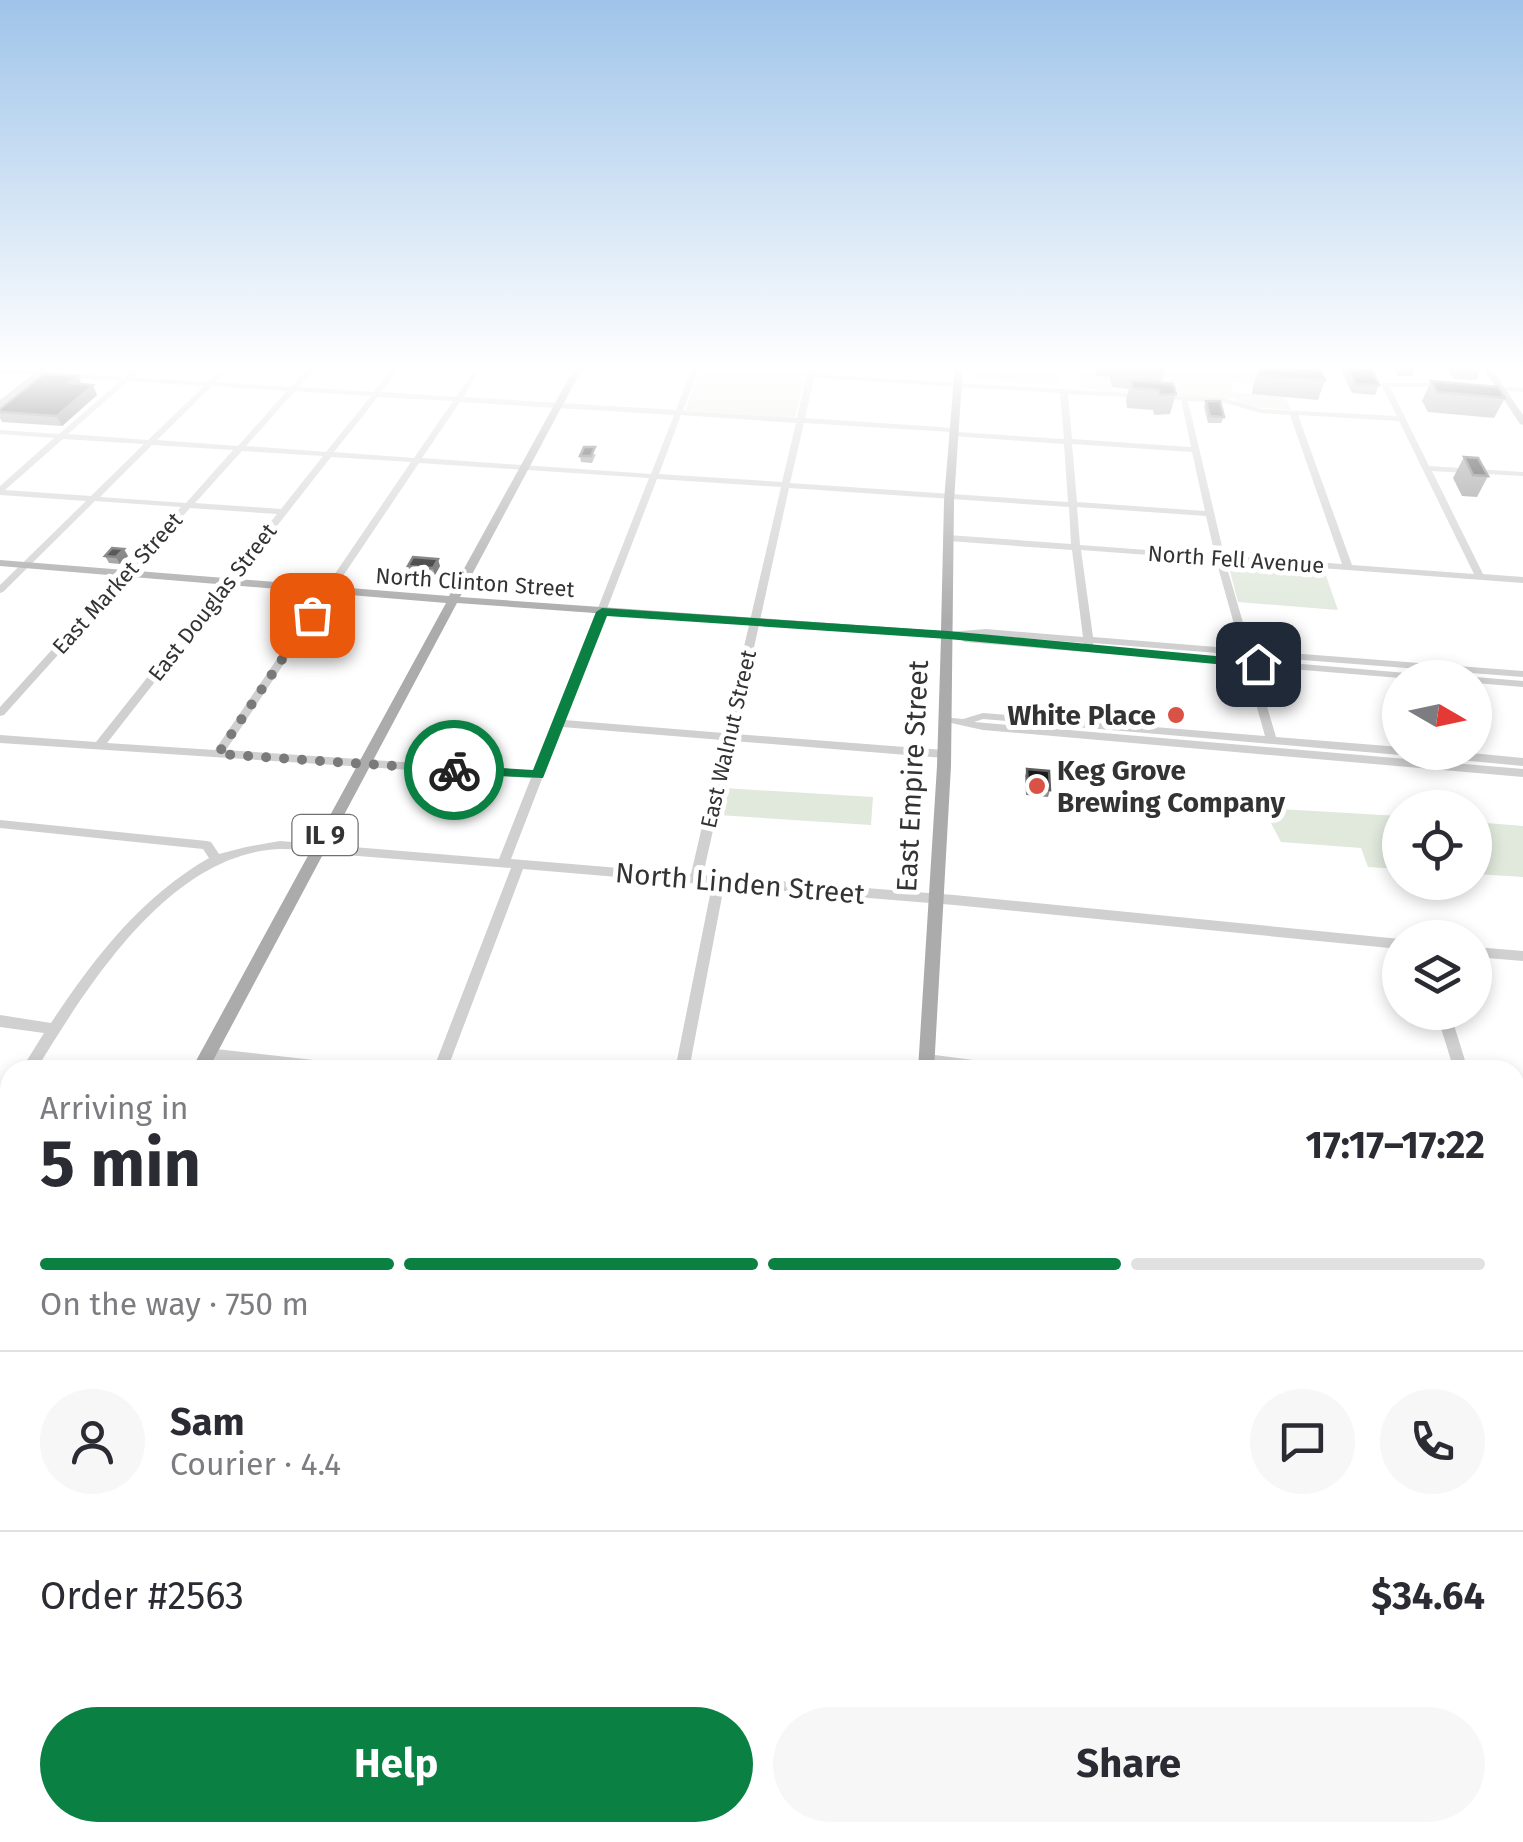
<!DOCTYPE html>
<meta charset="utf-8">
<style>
body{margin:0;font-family:"Fira Sans",sans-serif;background:#f7f7f7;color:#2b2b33;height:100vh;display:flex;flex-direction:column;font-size:38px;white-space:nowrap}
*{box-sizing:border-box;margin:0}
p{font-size:32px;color:#7c7c81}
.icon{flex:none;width:55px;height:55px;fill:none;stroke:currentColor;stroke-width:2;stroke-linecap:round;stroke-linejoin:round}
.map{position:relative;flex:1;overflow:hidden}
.drawer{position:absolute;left:0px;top:1060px;width:1525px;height:782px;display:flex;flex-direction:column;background:#fff;border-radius:30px 30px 0 0;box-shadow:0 5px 15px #0003}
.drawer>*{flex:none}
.needle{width:65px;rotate:99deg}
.buttons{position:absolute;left:1382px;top:660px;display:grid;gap:20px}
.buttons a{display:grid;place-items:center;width:110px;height:110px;border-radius:50%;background:#fff;box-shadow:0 5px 15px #0003;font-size:50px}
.pin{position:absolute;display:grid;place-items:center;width:85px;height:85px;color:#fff;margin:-42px;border-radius:20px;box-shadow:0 5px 15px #0006}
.courier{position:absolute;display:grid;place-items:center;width:100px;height:100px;margin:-50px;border:8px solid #0b8043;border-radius:50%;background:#fff;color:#222;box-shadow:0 2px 12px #0007}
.headline em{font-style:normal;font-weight:700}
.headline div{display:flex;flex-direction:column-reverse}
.headline{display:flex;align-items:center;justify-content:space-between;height:170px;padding:0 40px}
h1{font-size:65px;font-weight:700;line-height:75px}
.bar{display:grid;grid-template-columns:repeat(4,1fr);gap:15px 10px;align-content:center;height:120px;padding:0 40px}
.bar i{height:12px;border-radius:8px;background:#e1e1e2}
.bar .current{background:#0b8043}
.bar p{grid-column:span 4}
.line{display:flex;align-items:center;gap:25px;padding:0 40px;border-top:2px solid #e1e1e2}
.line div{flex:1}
.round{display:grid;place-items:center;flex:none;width:105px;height:105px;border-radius:52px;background:#f7f7f7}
.button{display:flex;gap:20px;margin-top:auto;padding:20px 40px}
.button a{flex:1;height:115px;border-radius:60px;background:#0b8043;color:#fff;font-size:40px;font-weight:700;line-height:115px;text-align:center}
.button a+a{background:#f7f7f7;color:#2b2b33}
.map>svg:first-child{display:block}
</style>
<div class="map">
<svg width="1523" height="1842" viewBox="0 0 1523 1842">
<rect width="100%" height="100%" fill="#fff"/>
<!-- green -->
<g fill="#e1e9dd">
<path d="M702 365H808L795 418 685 411Z"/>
<path d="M967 365H995L1014 370 999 365H1050L1051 369 1042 372 1057 371 1059 385 985 380 966 373Z"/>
<path d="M1149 365H1266L1272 386 1231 381 1232 392 1285 397 1292 410 1250 407 1235 402 1236 397 1228 400 1081 389 1079 370 1094 371 1095 377 1108 378 1111 390 1158 393Z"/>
<path d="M1227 560 1323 567 1338 610 1238 602Z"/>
<path d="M723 788 873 797 871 825 718 815Z"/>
<path d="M1263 808 1400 816V869L1368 867 1361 848 1281 842Z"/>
<path d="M1475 822 1523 826V877L1475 874Z"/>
<path d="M4 1506 10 1507V1832L18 1833 14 1842H0V1513Z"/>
</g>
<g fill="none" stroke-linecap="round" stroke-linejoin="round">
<!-- stream -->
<path stroke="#d1ddeb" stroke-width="5" d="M1515 1352 1523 1349"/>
<!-- minor -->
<g fill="#d0d0d0" fill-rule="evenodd">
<path d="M138 365H146L133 377 208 382 225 365H232L216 382 291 387 311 365H318L299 387 374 392 395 365H402L381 392 456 397 478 365H484L463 397 676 410 693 365H700L683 411 797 418 809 365H816L815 374 1141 394 1145 396 1144 398 1068 394 1072 439 1191 447 1181 400 1161 399 1157 397 1158 395 1222 398 1261 409 1397 416 1381 385 1382 383H1446L1447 385 1443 387H1390L1429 466 1523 472V476L1432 471 1483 574 1523 577V583L1225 561 1251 650 1523 671V677L1252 656 1254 660 1441 676 1442 678H1400L1255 666 1276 737 1400 747V752H1404L1400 755 983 719 974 722 1523 769V777L983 730 942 721V717L963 719 983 713 1265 736 1245 665 965 642 960 639 962 637H945V633L948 632 986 629 1083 637 1072 550 948 541 944 538 948 535 1071 544 1069 507 789 488 735 734 944 750 949 754 944 758 733 741 703 875 954 895 1400 939V949L954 905 724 886 689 1070H675L712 885 523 869 447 1070H433L511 868C460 864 409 860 358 856 333 854 307 849 282 849 170 851 87 987 36 1070H21L44 1033 0 1027V1015L51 1023C94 958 141 897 209 858L203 849 0 828V820L207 841 211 842 219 854 246 847 280 841 499 859 531 778 0 743V735L96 742 277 514 190 508 4 715 0 716V707L181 507 95 501 3 592 0 593V585L86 501 0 495V486L54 438 0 434V430L59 434 120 381 0 373V369L125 377ZM814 378 1060 393 1064 439 956 432 958 430 954 428 805 418ZM128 381 204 386 148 440 68 434ZM212 386 287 391 238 446 157 440ZM295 391 371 396 326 452 246 446ZM378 397 453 401 414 458 334 452ZM1188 401 1222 402 1261 413 1290 415 1342 564 1224 555ZM460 402 674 415 651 474 422 458ZM681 415 796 423 782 482 659 474ZM1298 415 1399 421 1474 574 1352 565ZM804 423 951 432 949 434 953 436 1064 444 1068 502 790 483ZM63 439 144 444 91 496 5 490ZM1072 444 1192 452 1205 511 1077 502ZM152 445 233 450 186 503 100 497ZM242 451 323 456 281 509 195 503ZM331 457 411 462 215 750 107 743ZM419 463 649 478 534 771 226 750ZM657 479 781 487 724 733 564 720ZM1077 507 1206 516 1215 555 1080 545ZM1081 550 1216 560 1241 649 1093 637ZM986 635 1084 643V646L968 636ZM1093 643 1242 655 1243 659 1094 647ZM562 727 722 740 691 874 511 859Z"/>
<path d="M1485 386 1523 388V392L1488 390H1485Z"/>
<path d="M1475 677 1523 681V687L1475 683V678H1472Z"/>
<path d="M1412 752H1461L1523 758V766L1417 756Z"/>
<path d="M1475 947 1523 951V961L1475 957Z"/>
<path d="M1436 1012H1450L1468 1070H1454Z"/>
<path d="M207 1048 349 1064 354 1066 356 1070H297L207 1060 202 1058 200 1054 202 1050Z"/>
<path d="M927 1054 1004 1064 1009 1066 1011 1070H959L927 1066 922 1064 920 1060 922 1056Z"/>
<path d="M10 1095C10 1106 13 1120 0 1124 0 1113 0 1099 10 1095Z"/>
<path d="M1515 1127 1523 1128V1140L1515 1139Z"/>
<path d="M1515 1235 1521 1237 1523 1243V1275L1517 1272 1515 1267Z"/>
<path d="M1515 1325 1523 1326V1342L1515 1341Z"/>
<path d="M0 1342 10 1344V1360L0 1358Z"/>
<path d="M1515 1580 1523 1582V1600L1515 1598Z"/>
</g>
<!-- major -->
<g fill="#ababab" fill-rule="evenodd">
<path d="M45 365H54L0 407V400Z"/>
<path d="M576 365H584L460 597 941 631 944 501 955 365H963L954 501 951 766 934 1070H918L937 766 941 638 457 603 208 1070H191L446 603 0 566V560L449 596Z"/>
<path d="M1481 365H1489L1523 415V425L1520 424Z"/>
<path d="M10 1408V1439L7 1444 0 1447C0 1433 0 1414 10 1408Z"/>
<rect x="864" y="1832" width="26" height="10"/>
</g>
</g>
<!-- wall -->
<g fill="#8c8c8c">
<path d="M1094 365H1162L1164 372 1161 382 1176 394 1170 414 1154 415 1153 410 1127 408 1126 400 1129 389 1112 387 1109 377 1096 376Z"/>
<path d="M1280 365H1318L1325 380 1318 400 1252 394 1253 386 1259 367 1282 368Z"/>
<path d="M1345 365H1369L1379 385 1375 395 1352 393 1342 372Z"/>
<path d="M1392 365H1417L1412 376H1398Z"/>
<path d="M1445 365H1483L1476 380 1454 379Z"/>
<path d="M1431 381 1505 398 1494 418 1428 412 1422 401Z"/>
<path d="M82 384 97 395 62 426 2 422 0 418V409Z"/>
<path d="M1206 401 1224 417 1221 423H1208L1204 407Z"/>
<path d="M596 454 592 463 581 462 580 456Z"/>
<path d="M1464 457 1488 476 1477 497 1462 496 1453 478Z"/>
<path d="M105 556H128L120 564 109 563Z"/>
<path d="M408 566H440L435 575 410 573Z"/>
<path d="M310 598 303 608 285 607 282 599Z"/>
<path d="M1027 769 1050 790 1048 797 1026 795 1025 776Z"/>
</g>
<!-- shaded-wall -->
<g fill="#5f5f5f">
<path d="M78 376 83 386 69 383Z"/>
<path d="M93 385 97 395 62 426 57 416Z"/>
<path d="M124 549 128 556 120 564 116 557Z"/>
<path d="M438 559 440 566 435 575 433 568Z"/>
<path d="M308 591 310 598 303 608 301 601Z"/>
</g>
<!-- building -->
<g fill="#1a1a1a" stroke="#5f5f5f" stroke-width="2.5">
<path d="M1116 365H1162L1164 372 1117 368Z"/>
<path d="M1290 365H1318L1325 380 1259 375V367L1292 369Z"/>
<path d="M1347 365H1369L1379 385 1356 384Z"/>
<path d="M44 374 78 376 69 383 93 385 57 416 0 412V409Z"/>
<path d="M1131 380 1173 384 1176 394 1160 395 1159 390 1133 388Z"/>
<path d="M1431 381 1498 387 1505 398 1437 392Z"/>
<path d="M1206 401H1220L1224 417 1210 416Z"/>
<path d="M584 447H595L591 456H580Z"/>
<path d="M1464 457 1478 458 1488 476 1473 475Z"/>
<path d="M112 548 124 549 116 557 105 556Z"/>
<path d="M413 557 438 559 433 568 408 566Z"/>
<path d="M289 589 308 591 301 601 282 599Z"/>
<path d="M1027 769 1049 771 1050 790 1028 788Z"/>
<path d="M152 1832H665L671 1842H156Z"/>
</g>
<!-- sky -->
<linearGradient id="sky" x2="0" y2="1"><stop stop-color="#9fc4e9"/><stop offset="0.59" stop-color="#fff"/><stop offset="1" stop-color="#fff" stop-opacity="0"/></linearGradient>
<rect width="1523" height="623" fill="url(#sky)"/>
<!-- route -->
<path fill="#0b8043" d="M602 608 948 631 1258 660 1265 664 1258 668 948 639 607 616 543 778 449 774V767L454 765 533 770 596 612Z"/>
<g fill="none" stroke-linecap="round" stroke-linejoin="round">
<!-- done -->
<path stroke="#7a7a7a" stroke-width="10" stroke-dasharray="0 18" d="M312 615 218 754 454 770"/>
</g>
<!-- markers -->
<g fill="#d95246" stroke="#fff" stroke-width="4">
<circle cx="1176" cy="715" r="10"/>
<circle cx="1037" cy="786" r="10"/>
</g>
<g text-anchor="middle" stroke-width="10" stroke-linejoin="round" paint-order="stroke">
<!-- far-street labels -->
<g font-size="22" fill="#333" stroke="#fff">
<text transform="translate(1236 559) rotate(4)" y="8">North Fell Avenue</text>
<text transform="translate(475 582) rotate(4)" y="8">North Clinton Street</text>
<text transform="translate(117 583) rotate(-48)" y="8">East Market Street</text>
<text transform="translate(212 602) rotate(-52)" y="8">East Douglas Street</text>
<text transform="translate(728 739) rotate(-77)" y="8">East Walnut Street</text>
</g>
<!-- shield labels -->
<rect fill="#fff" stroke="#707070" stroke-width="2.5" x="292.5" y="815" width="65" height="40" rx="8"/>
<g font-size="25" font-weight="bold" fill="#333">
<text x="325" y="844">IL 9</text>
</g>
<!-- poi labels -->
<g font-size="28" font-weight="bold" fill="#333" stroke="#fff" text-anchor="end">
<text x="1156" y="725">White Place</text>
<text x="1057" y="780" text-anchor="start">Keg Grove<tspan x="1057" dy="32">Brewing Company</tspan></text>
</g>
<!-- street labels -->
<g font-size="28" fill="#333" stroke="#fff">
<text transform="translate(912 776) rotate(-87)" y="10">East Empire Street</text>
<text transform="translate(740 883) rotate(5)" y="10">North Linden Street</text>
</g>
</g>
</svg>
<div class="buttons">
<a><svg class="needle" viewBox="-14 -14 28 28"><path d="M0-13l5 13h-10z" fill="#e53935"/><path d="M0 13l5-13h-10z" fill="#7c7c81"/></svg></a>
<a><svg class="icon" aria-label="locate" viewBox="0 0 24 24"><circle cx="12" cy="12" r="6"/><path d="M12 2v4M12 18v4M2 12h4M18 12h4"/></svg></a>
<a><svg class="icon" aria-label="layers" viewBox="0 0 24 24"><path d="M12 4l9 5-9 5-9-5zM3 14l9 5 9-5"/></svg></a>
</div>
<div class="pin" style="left:312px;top:615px;background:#ea580c"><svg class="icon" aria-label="bag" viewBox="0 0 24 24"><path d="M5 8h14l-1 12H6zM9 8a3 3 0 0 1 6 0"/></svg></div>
<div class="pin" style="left:1258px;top:664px;background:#1f2937"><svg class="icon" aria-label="home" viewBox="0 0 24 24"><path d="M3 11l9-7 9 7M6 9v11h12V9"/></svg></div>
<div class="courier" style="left:454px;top:770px"><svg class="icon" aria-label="bike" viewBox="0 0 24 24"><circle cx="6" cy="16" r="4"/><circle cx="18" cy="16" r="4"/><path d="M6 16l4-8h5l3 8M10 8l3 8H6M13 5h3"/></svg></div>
<section class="drawer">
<div class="headline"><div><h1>5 min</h1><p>Arriving in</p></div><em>17:17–17:22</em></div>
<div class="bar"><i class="current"></i><i class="current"></i><i class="current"></i><i></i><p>On the way · 750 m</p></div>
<div class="line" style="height:180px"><a class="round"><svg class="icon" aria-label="person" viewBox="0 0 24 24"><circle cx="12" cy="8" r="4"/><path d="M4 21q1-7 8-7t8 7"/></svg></a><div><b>Sam</b><p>Courier · 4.4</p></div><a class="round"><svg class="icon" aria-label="chat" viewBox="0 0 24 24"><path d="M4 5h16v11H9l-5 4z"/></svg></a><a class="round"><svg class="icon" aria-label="phone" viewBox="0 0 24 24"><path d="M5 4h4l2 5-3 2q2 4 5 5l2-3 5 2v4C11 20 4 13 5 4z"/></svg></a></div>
<div class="line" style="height:130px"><div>Order #2563</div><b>$34.64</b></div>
<div class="button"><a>Help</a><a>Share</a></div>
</section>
</div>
